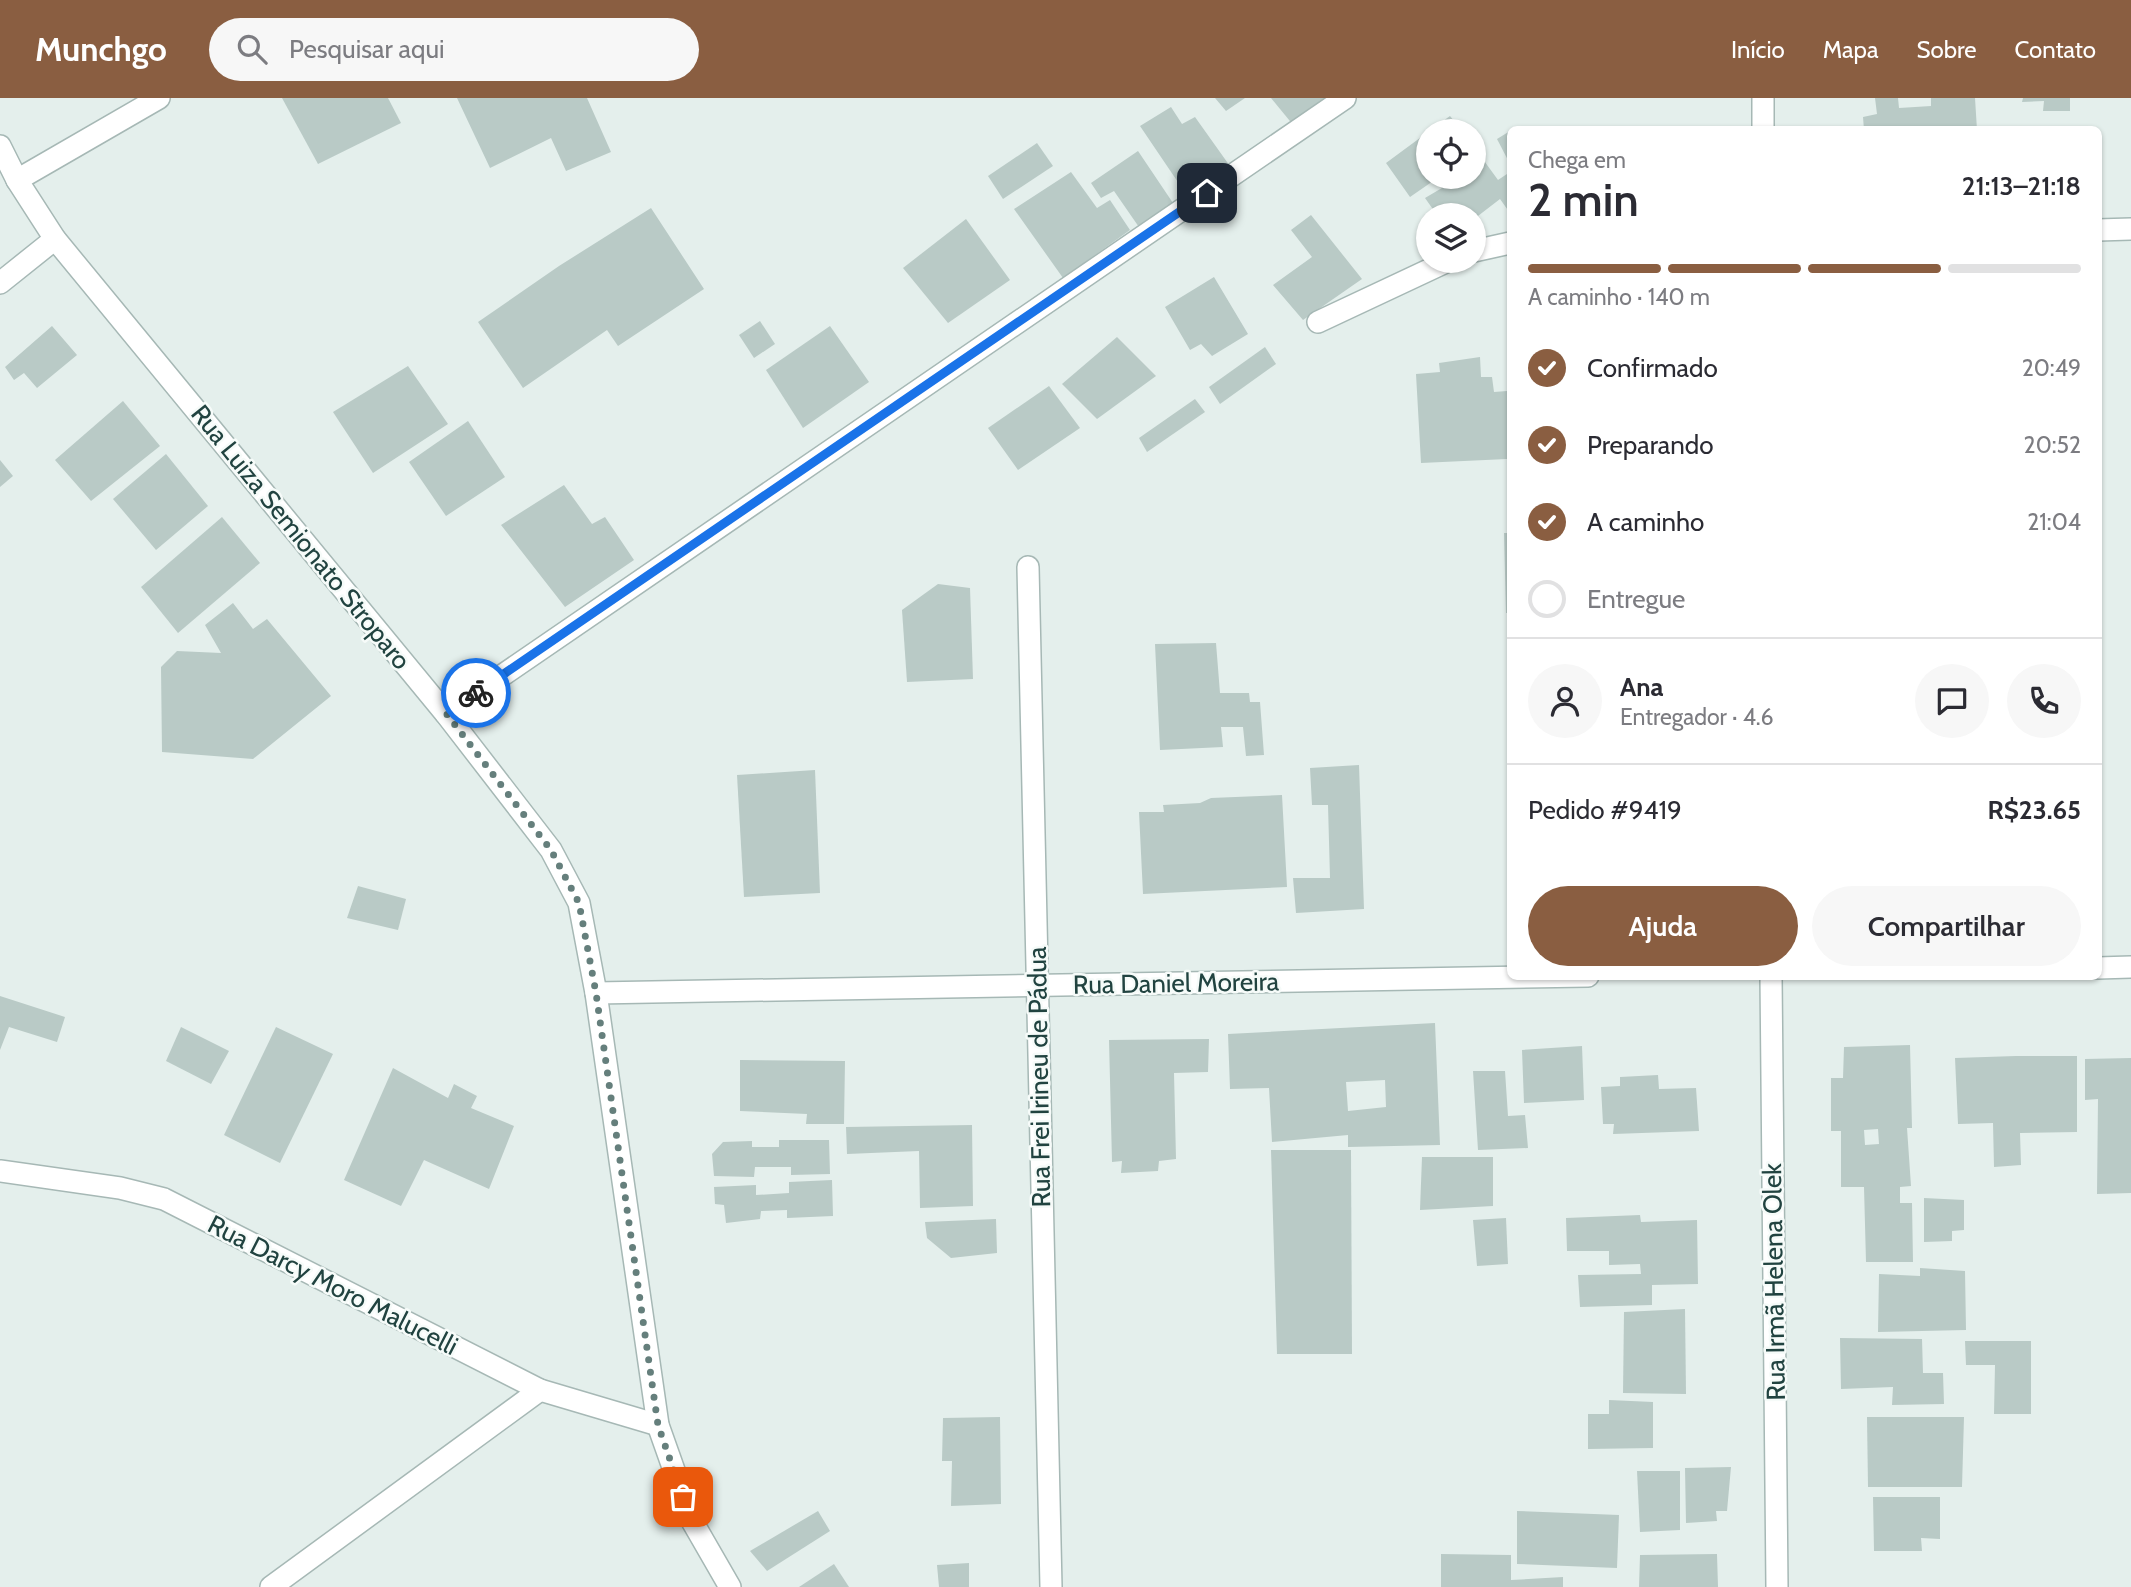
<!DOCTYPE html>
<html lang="pt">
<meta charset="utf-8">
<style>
body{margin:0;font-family:Cabin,sans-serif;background:#f7f7f7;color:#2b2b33;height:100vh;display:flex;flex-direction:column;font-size:26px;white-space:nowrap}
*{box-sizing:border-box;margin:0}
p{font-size:23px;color:#7c7c81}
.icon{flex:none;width:38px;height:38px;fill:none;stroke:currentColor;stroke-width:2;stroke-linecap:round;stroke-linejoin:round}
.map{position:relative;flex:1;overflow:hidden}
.side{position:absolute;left:1507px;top:28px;width:595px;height:854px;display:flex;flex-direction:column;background:#fff;border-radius:10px;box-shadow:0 2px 5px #0004}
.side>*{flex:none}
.buttons{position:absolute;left:1416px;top:21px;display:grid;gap:14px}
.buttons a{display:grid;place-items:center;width:70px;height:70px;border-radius:50%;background:#fff;box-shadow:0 2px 5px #0004;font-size:35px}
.pin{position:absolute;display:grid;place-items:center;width:60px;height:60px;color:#fff;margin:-30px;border-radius:14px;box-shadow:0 4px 10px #0006}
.courier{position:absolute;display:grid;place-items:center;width:70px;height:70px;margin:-35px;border:5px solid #1a73e8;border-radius:50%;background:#fff;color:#222;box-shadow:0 2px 9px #0007}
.head em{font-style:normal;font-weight:600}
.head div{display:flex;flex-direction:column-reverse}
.head{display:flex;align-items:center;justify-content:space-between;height:119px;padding:0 21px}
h1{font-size:46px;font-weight:600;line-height:52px}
.bar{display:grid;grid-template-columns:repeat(4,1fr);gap:10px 7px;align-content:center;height:84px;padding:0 21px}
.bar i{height:9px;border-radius:5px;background:#e1e1e2}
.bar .current{background:#8a5e41}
.bar p{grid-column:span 4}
.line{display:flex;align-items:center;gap:18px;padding:0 21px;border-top:2px solid #e1e1e2}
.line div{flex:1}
.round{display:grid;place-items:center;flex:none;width:74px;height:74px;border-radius:37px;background:#f7f7f7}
ol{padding:0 21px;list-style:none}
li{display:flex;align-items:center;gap:21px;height:77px}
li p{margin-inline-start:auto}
li .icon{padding:7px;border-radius:50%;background:#8a5e41;color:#fff;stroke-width:4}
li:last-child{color:#7c7c81}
li i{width:38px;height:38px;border:4px solid #e1e1e2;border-radius:50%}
.button{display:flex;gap:14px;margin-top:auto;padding:14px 21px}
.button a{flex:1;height:80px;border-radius:42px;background:#8a5e41;color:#fff;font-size:28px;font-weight:600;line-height:80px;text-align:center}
.button a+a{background:#f7f7f7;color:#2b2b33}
header{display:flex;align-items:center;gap:42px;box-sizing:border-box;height:98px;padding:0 35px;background:#8a5e41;color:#fff}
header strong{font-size:33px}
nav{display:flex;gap:38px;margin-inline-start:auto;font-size:24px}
.search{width:490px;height:63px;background:#f7f7f7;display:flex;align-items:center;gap:18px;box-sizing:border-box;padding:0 24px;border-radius:38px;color:#7c7c81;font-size:26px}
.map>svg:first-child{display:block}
</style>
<header>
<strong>Munchgo</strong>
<div class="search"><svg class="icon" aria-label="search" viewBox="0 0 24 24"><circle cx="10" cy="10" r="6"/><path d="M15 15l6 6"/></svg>Pesquisar aqui</div>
<nav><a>Início</a><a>Mapa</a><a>Sobre</a><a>Contato</a></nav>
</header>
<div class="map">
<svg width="2131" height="1489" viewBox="0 0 2131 1489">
<rect width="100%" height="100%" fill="#e4efec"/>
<!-- building -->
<g fill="#b9cac6" fill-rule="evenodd">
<path d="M282 0H388L401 25 318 66Z"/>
<path d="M457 0H587L611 54 566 73 551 40 490 70Z"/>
<path d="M1215 0H1245L1226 13Z"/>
<path d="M1271 0H1335L1294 28Z"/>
<path d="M1875 0H1898L1899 10 1931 8V0H1975L1977 32H1864L1863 19 1877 16Z"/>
<path d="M2023 0H2070V13H2043L2044 3 2022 4Z"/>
<path d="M1171 9 1182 26 1195 19 1232 71 1188 99 1140 28Z"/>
<path d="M1450 18 1462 33H1429Z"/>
<path d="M1510 33V66L1497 41Z"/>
<path d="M1428 34V79H1474V49L1498 82 1510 74V115L1500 101 1474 121V117H1437L1425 100 1442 90 1436 81 1410 99 1386 65Z"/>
<path d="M1037 45 1053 68 1003 101 988 78Z"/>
<path d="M1138 53 1175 108 1141 132 1114 93 1101 100 1091 85Z"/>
<path d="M1071 74 1097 110 1110 102 1130 132 1063 180 1014 111Z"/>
<path d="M651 110 704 191 618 248 607 232 523 290 478 224 559 168Z"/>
<path d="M1311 117 1362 181 1303 222 1273 187 1312 159 1291 132Z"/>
<path d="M966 121 1010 182 948 225 903 170Z"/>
<path d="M1214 179 1248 236 1212 258 1201 246 1190 252 1165 209Z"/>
<path d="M760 223 775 246 754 260 739 237Z"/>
<path d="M52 228 77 257 37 290 24 275 14 282 5 269Z"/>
<path d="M830 228 869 284 803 330 766 272Z"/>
<path d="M1117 239 1156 278 1097 321 1062 286Z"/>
<path d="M1265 249 1276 266 1220 306 1209 289Z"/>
<path d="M1480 259 1481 279H1492L1494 294 1507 293V361L1421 365 1416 276 1440 274 1439 265Z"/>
<path d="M408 268 448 326 373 375 333 314Z"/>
<path d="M1049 288 1080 330 1018 372 988 330Z"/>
<path d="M1195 301 1205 314 1147 354 1139 340Z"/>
<path d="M123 303 160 348 91 403 55 362Z"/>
<path d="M468 323 505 379 446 418 409 364Z"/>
<path d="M166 356 208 408 156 452 113 401Z"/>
<path d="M0 362 13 378 0 389Z"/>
<path d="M564 387 592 426 605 419 634 462 565 509 501 427Z"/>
<path d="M222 419 260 465 178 535 141 489Z"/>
<path d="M1504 435H1510V515H1506Z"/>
<path d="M938 486 970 490 973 581 907 584 902 512Z"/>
<path d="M233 505 253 531 267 521 331 598 253 661 162 654 161 569 177 553 221 555 205 527Z"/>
<path d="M1216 545 1220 595H1249L1250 604H1260L1264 657 1246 658 1243 629H1221L1223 649 1160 652 1155 546Z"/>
<path d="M1359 667 1364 811 1296 815 1293 780H1330L1328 707H1312L1310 670Z"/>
<path d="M815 672 820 795 744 799 737 677Z"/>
<path d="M1282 697 1287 789 1143 796 1139 714H1164L1163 707 1200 705 1211 700Z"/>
<path d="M358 788 406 801 398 832 347 820Z"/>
<path d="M0 898 65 919 57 944 9 929 0 952Z"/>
<path d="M1435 925 1440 1047 1348 1049V1037L1272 1044 1269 990 1230 991 1228 936ZM1385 982 1386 1009 1348 1013 1346 984Z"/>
<path d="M181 929 229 953 211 986 166 963Z"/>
<path d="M276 929 333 956 280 1065 224 1037Z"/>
<path d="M1209 941 1208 974 1174 975 1176 1061 1159 1063 1158 1073 1121 1075 1122 1063 1112 1064 1109 942Z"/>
<path d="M1910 947 1912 1030H1907L1911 1088 1900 1089V1105H1912L1913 1164H1866L1864 1089H1841V1033H1831V980H1843L1844 949ZM1878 1031 1879 1046 1865 1047 1864 1032Z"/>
<path d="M1582 948 1584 1002 1524 1005 1522 952Z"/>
<path d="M2016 958H2077V1034L2020 1035 2021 1067 1994 1069 1993 1025 1958 1026 1955 960Z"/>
<path d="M2131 960V1095L2097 1096 2098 1001 2085 1002V961Z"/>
<path d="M740 962 845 963 844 1026H806L807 1016 740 1013Z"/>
<path d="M393 970 448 1000 454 986 477 998 471 1010 514 1028 489 1091 424 1062 401 1108 344 1082Z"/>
<path d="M1473 973H1505L1508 1018 1525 1017 1528 1050 1478 1052Z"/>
<path d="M1658 977 1659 991 1696 990 1699 1033 1613 1036 1614 1026H1603L1601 989 1620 988V979Z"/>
<path d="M972 1027 973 1108 920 1110 919 1053 847 1056 846 1029Z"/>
<path d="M779 1042H829L830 1076 791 1077V1069H755L754 1079 714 1078 712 1056 723 1044 752 1043V1049H779Z"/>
<path d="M1271 1052H1351L1352 1256H1277Z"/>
<path d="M1422 1059H1493V1108L1420 1112Z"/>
<path d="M832 1082 833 1118 787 1120V1112L761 1113 760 1121 726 1125 724 1107 715 1106 714 1089 756 1087V1097L789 1095V1084Z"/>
<path d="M1924 1100 1964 1102V1132L1952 1133V1143L1924 1144Z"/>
<path d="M1640 1117 1641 1124 1697 1122 1698 1186 1652 1187V1207L1580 1209 1578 1177 1641 1176 1640 1166 1609 1167V1153H1567L1566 1120Z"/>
<path d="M1506 1120 1508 1166 1477 1168 1473 1122Z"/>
<path d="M996 1121 997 1155 951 1160 927 1140 925 1124Z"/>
<path d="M1920 1170 1965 1173 1966 1232 1878 1234 1879 1176 1920 1178Z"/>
<path d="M1685 1211 1686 1296 1623 1295 1624 1214Z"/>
<path d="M1840 1240 1922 1241 1923 1275H1943L1944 1306 1892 1307 1893 1289 1841 1291Z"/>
<path d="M1965 1243H2031V1316H1994L1995 1267H1966Z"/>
<path d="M1609 1302 1653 1304V1350L1588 1351V1316H1609Z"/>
<path d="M1000 1319 1001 1406 951 1408 952 1363H942L943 1320Z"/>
<path d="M1867 1319H1964L1962 1389H1868Z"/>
<path d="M1731 1369 1727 1413H1716L1717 1423 1686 1425 1685 1370Z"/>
<path d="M1637 1373H1680V1432L1640 1434Z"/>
<path d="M1873 1399H1940V1441L1921 1440 1922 1453H1874Z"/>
<path d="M818 1413 830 1433 767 1473 750 1453Z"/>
<path d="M1517 1413 1619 1417 1617 1470 1517 1466Z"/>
<path d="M1441 1456 1511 1457V1482L1563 1479V1489H1441Z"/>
<path d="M1717 1456 1718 1489H1639L1640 1457Z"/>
<path d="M969 1465V1489H939L937 1467Z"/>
<path d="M834 1466 849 1489H799Z"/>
</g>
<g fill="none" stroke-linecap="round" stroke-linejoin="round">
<defs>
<g id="street">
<path d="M1763 0V32"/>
<path d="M0 48 17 82 55 141 446 616 551 752 579 805 596 895 658 1327 692 1423 730 1489"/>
<path d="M17 82 159 0"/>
<path d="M2098 132 2131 131"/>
<path d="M1474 153 1510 145"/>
<path d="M0 185 55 141"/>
<path d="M1318 224 1448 163"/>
<path d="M1028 469 1051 1489"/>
<path d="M446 616 1345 0"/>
<path d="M2098 870 2131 869"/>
<path d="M1771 878 1777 1489"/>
<path d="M596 895 1588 878"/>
<path d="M0 1073 120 1090 164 1101 540 1292 658 1327"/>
<path d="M271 1489 540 1292"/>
</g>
</defs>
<!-- street casing -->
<use href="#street" stroke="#a6b8b5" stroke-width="24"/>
<!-- street -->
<use href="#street" stroke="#fff" stroke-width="21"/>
</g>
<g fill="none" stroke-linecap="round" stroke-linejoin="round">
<!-- done -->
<path stroke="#657f7c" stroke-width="7" stroke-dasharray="0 12.6" d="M476 595 446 615 551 752 579 805 596 895 658 1327 683 1399"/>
<!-- route -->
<path stroke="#1a73e8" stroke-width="9" d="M476 595 1207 95"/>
</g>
<g text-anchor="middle" stroke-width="5" stroke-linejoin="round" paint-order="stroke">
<!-- street labels -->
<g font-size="26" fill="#214340" stroke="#f6fbf9">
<text transform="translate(301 439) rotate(51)" y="9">Rua Luiza Semionato Stroparo</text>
<text transform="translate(1176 885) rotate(-1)" y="9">Rua Daniel Moreira</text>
<text transform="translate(1039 979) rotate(-91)" y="9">Rua Frei Irineu de Pádua</text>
<text transform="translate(1774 1184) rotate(-91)" y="9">Rua Irmã Helena Olek</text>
<text transform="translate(333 1187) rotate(27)" y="9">Rua Darcy Moro Malucelli</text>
</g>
</g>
</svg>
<div class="buttons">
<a><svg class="icon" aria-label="locate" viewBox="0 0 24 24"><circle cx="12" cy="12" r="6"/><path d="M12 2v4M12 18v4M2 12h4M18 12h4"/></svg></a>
<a><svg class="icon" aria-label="layers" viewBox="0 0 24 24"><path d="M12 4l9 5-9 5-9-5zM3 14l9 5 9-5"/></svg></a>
</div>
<div class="pin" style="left:683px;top:1399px;background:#ea580c"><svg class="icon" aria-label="bag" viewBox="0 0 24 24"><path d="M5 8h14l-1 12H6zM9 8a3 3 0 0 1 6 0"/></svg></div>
<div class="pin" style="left:1207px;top:95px;background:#1f2937"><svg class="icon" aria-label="home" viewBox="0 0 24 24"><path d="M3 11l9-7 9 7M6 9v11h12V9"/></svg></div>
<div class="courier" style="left:476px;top:595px"><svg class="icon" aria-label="bike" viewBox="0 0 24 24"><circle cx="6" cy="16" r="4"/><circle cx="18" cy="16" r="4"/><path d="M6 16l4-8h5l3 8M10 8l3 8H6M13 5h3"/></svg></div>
<section class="side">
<div class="head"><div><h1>2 min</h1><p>Chega em</p></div><em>21:13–21:18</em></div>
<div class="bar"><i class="current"></i><i class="current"></i><i class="current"></i><i></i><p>A caminho · 140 m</p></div>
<ol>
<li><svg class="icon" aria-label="check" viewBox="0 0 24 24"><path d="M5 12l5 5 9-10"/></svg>Confirmado<p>20:49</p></li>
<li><svg class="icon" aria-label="check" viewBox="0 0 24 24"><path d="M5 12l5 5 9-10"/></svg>Preparando<p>20:52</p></li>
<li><svg class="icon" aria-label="check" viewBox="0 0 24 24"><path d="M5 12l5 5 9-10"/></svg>A caminho<p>21:04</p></li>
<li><i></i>Entregue</li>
</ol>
<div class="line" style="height:126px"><a class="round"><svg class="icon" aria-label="person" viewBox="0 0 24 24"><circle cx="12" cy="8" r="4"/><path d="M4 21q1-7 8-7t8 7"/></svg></a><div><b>Ana</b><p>Entregador · 4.6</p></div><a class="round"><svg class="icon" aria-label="chat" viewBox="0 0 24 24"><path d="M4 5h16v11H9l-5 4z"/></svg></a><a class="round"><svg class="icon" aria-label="phone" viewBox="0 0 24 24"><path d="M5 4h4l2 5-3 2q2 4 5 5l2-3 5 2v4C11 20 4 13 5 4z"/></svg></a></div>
<div class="line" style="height:91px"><div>Pedido #9419</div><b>R$23.65</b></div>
<div class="button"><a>Ajuda</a><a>Compartilhar</a></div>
</section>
</div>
